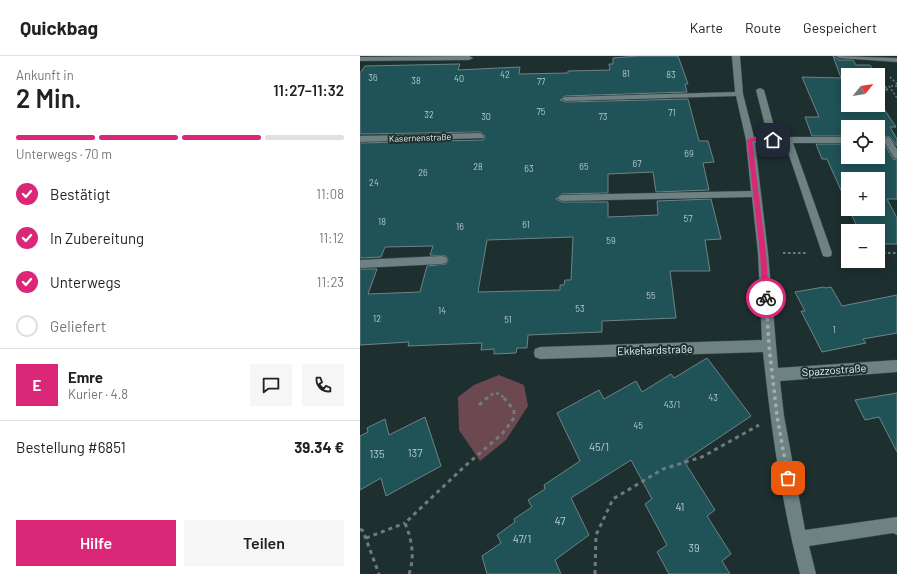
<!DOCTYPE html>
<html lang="de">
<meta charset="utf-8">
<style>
body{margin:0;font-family:Barlow,sans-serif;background:#f6f6f6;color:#222;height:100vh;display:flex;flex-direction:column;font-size:15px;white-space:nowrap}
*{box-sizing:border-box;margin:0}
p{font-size:13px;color:#767676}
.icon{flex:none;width:22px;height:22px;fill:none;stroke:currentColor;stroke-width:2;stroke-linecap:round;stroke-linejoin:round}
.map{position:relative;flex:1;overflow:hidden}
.panel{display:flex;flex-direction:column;background:#fff;width:360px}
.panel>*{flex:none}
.needle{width:26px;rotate:60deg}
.tools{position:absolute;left:481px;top:12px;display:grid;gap:8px}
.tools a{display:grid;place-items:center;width:44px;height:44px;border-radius:0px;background:#fff;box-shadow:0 2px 10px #0003;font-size:20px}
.pin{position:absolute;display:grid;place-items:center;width:34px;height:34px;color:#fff;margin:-17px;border-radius:8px;box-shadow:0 2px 6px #0006}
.courier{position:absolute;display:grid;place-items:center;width:40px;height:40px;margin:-20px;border:3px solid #db2777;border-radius:50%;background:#fff;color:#222;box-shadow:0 1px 5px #0007}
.head em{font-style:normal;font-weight:600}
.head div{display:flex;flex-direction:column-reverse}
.head{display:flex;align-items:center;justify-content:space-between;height:68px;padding:0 16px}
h1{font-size:26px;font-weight:600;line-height:30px}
.bar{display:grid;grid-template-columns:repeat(4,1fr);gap:6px 4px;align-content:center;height:48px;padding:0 16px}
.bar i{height:5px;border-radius:3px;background:#e0e0e0}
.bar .selected{background:#db2777}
.bar p{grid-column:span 4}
.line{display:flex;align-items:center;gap:10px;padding:0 16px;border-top:1px solid #e0e0e0}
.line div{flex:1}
.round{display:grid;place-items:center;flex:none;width:42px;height:42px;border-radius:0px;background:#f6f6f6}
ol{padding:0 16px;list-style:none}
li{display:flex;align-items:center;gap:12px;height:44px}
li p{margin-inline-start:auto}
li .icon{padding:4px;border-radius:50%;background:#db2777;color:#fff;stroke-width:4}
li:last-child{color:#767676}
li i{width:22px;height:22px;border:2px solid #e0e0e0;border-radius:50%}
.cta{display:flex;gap:8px;margin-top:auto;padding:8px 16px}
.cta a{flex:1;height:46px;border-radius:0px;background:#db2777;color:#fff;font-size:16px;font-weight:600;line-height:46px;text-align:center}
.cta a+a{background:#f6f6f6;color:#222}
header{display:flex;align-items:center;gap:24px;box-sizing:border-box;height:56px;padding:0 20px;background:#fff;border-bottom:1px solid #e0e0e0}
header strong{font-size:19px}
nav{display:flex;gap:22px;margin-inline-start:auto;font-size:14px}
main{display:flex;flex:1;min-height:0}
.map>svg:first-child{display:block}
</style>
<header>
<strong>Quickbag</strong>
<nav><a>Karte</a><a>Route</a><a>Gespeichert</a></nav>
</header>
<main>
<section class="panel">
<div class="head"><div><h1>2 Min.</h1><p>Ankunft in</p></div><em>11:27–11:32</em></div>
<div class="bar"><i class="selected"></i><i class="selected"></i><i class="selected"></i><i></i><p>Unterwegs · 70 m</p></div>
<ol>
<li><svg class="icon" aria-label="check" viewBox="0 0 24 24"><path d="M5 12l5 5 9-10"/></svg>Bestätigt<p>11:08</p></li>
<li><svg class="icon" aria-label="check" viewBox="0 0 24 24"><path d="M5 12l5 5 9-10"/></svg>In Zubereitung<p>11:12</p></li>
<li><svg class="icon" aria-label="check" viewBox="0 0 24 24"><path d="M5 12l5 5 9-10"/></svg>Unterwegs<p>11:23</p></li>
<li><i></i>Geliefert</li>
</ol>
<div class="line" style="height:72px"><b class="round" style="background:#db2777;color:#fff">E</b><div><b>Emre</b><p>Kurier · 4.8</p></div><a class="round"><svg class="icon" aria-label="chat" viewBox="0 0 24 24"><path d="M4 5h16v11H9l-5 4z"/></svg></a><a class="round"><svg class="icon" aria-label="phone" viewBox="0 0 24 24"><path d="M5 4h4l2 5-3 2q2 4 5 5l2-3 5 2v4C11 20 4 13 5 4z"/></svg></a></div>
<div class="line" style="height:52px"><div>Bestellung #6851</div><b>39.34 €</b></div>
<div class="cta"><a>Hilfe</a><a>Teilen</a></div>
</section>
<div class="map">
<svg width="537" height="518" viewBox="0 0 537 518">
<rect width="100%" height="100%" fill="#1e2f30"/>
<!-- green -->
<path fill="#6c4850" d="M139 319 164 329 168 350 146 384 120 405 99 374 98 341 114 329Z"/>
<!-- building -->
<g fill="#205357" stroke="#6f8384" fill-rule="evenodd">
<path d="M277 0H318L328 28H325L327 36 205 40 200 44 205 46 328 43 339 85H348L354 106 343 107 349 134 296 136 293 116 248 118V137L202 138 196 143 202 146H248V161L298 159 297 145 351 143 361 183 345 184 350 215H310L316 262 242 265V276L168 279 167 292H157L156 297 134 298V293L121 294 122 287 48 290 49 286 0 289V213H17L8 238 60 236 67 210 86 208 88 204 86 200 70 199 73 190 25 191 21 201 0 202V87L123 84 125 80 120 76 0 78V17L5 10 100 8 98 14 160 11 159 18 208 17V15L250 14 249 8H253V2ZM213 181 211 224H205L204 229H200V234L118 236 127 184Z"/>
<path d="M473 0 479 4H493L496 9H510L517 19H488V49H518V44L536 71H530L537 83V90L530 81 526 80 522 84 533 103 537 104V143H527L537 162V188H518V175H499L489 153H518V123H488V150L467 103H462L456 88H488V101H518V71H488V80H452L445 61H459L442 21 481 22Z"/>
<path d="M518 20 528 34H518Z"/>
<path d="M464 231 465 232 471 231 482 250 537 239V277L503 283 506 287 462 296 441 255H445L435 236Z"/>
<path d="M347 302 391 360 324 405 355 454 347 460 371 498 362 505 370 518H309L297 496 307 489 285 448 292 443 271 404 211 442 229 479 195 504 201 518H127L122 500 141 487 137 479 155 466 154 463 172 451 168 444 185 433 184 429 220 405 197 357 239 334 244 343 276 325 282 336 311 318 314 322Z"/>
<path d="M537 337V396L519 361 505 364 495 344Z"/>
<path d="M65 361 81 410 26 440 21 422 0 434V380L8 376 7 372 25 363 29 379Z"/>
</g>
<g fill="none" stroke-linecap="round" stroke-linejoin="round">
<defs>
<g id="minor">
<path d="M372 0H380L383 38 394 81H408L396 34 400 32 404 34 417 81H488V87H433L472 197 471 200 467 201 463 200 462 197 425 87H395L408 197 418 312 537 304V316L420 325 424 360 445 474 537 461V479L533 477 449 490 456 518H440C421 445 411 370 403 296L180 303 175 301 174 297 175 293 180 291 402 284 398 197 392 141 202 145 197 142 202 139 391 135 386 84 376 40 205 45 201 43 205 41 375 36Z"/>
<path d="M476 0 537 2V6L479 2Z"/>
<path d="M0 1 109 0 113 2 109 4 0 5Z"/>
<path d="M120 77 124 80 123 82 0 86V80Z"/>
<path d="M527 81 530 82 537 93V103L534 102 523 84Z"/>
<path d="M82 200 86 201 87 204 86 207 82 208 0 212V204Z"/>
</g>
</defs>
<!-- minor casing -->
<use href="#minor" stroke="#3c4c4d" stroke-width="1"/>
<!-- path-far3 -->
<g stroke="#6d7c7d" stroke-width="1.5" stroke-dasharray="2 2" stroke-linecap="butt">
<path d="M530 21 537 28"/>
<path d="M537 30H529L537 42"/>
</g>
<!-- path-far2 -->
<g stroke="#6d7c7d" stroke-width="2" stroke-dasharray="2.5 2.5" stroke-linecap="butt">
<path d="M423 197H448"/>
<path d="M518 197H537"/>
</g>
<!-- path-far1 -->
<path stroke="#6d7c7d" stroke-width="2.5" stroke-dasharray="3 3" stroke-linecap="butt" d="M126 343 134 337 140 338 145 343"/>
<!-- path -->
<g stroke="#6d7c7d" stroke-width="3" stroke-dasharray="4 4" stroke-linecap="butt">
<path d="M119 349 127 342"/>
<path d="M0 473 3 475 19 518"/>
<path d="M6 482 45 467"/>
<path d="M49 518C55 500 52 484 45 467L105 410 142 378 154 362V354L144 342"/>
<path d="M235 518 236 479 253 443 303 413 342 401 399 369"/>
</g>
<!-- minor -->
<use href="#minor" fill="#6e8183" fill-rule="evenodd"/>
</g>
<!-- route -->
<path fill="#db2777" d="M413 82 415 85H392L406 197 409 242 406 245 403 242 400 197 387 84 390 82Z"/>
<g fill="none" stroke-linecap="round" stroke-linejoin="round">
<!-- done -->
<path stroke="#a1aeaf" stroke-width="4" stroke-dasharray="0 7.2" d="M406 242 409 290 417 360 428 422"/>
</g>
<g text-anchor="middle" stroke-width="4" stroke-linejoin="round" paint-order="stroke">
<!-- number labels -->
<g font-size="9" fill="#b6cbcd">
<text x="266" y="21">81</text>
<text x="145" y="22">42</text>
<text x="311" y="22">83</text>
<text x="13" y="25">36</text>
<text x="99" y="26">40</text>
<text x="56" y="28">38</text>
<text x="181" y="29">77</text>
<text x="181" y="59">75</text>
<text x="312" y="60">71</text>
<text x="69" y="62">32</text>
<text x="126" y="64">30</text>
<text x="243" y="64">73</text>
<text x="329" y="101">69</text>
<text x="277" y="111">67</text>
<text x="118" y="114">28</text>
<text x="224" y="114">65</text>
<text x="169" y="116">63</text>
<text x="63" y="120">26</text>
<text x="14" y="130">24</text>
<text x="328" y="166">57</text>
<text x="22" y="169">18</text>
<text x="166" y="172">61</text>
<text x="100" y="174">16</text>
<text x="251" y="188">59</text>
<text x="291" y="243">55</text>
<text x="220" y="256">53</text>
<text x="82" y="258">14</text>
<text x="17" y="266">12</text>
<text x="148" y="267">51</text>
<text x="474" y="277">1</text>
<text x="353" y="345">43</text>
<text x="312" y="352">43/1</text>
<text x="278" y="373">45</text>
</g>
<!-- far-street labels -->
<g font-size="9" fill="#e8f3f4" stroke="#1e2f30">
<text transform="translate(60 82) rotate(-2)" y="3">Kasernenstraße</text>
</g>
<!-- street labels -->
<g font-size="11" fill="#e8f3f4" stroke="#1e2f30">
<text transform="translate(295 294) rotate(-2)" y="4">Ekkehardstraße</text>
<text transform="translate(474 314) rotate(-4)" y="4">Spazzostraße</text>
</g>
<!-- near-number labels -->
<g font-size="11" fill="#b6cbcd">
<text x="239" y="395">45/1</text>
<text x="55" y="401">137</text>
<text x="17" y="402">135</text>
<text x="320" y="455">41</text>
<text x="200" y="469">47</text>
<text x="162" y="487">47/1</text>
<text x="334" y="496">39</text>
</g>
</g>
</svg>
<div class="tools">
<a><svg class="needle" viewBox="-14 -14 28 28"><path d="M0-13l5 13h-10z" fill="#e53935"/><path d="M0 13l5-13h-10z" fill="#767676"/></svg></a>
<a><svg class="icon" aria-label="locate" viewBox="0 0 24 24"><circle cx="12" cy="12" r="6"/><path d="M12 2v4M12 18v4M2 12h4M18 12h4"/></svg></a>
<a>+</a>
<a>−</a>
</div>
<div class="pin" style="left:428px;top:422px;background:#ea580c"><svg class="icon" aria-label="bag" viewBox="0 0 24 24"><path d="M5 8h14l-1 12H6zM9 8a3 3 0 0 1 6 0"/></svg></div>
<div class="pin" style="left:413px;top:84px;background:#1f2937"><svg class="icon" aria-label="home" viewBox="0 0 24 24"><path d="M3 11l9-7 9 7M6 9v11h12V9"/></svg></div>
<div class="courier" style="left:406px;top:242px"><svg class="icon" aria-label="bike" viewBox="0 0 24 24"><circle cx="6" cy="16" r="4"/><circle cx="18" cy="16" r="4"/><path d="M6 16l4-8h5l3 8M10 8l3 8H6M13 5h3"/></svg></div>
</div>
</main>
